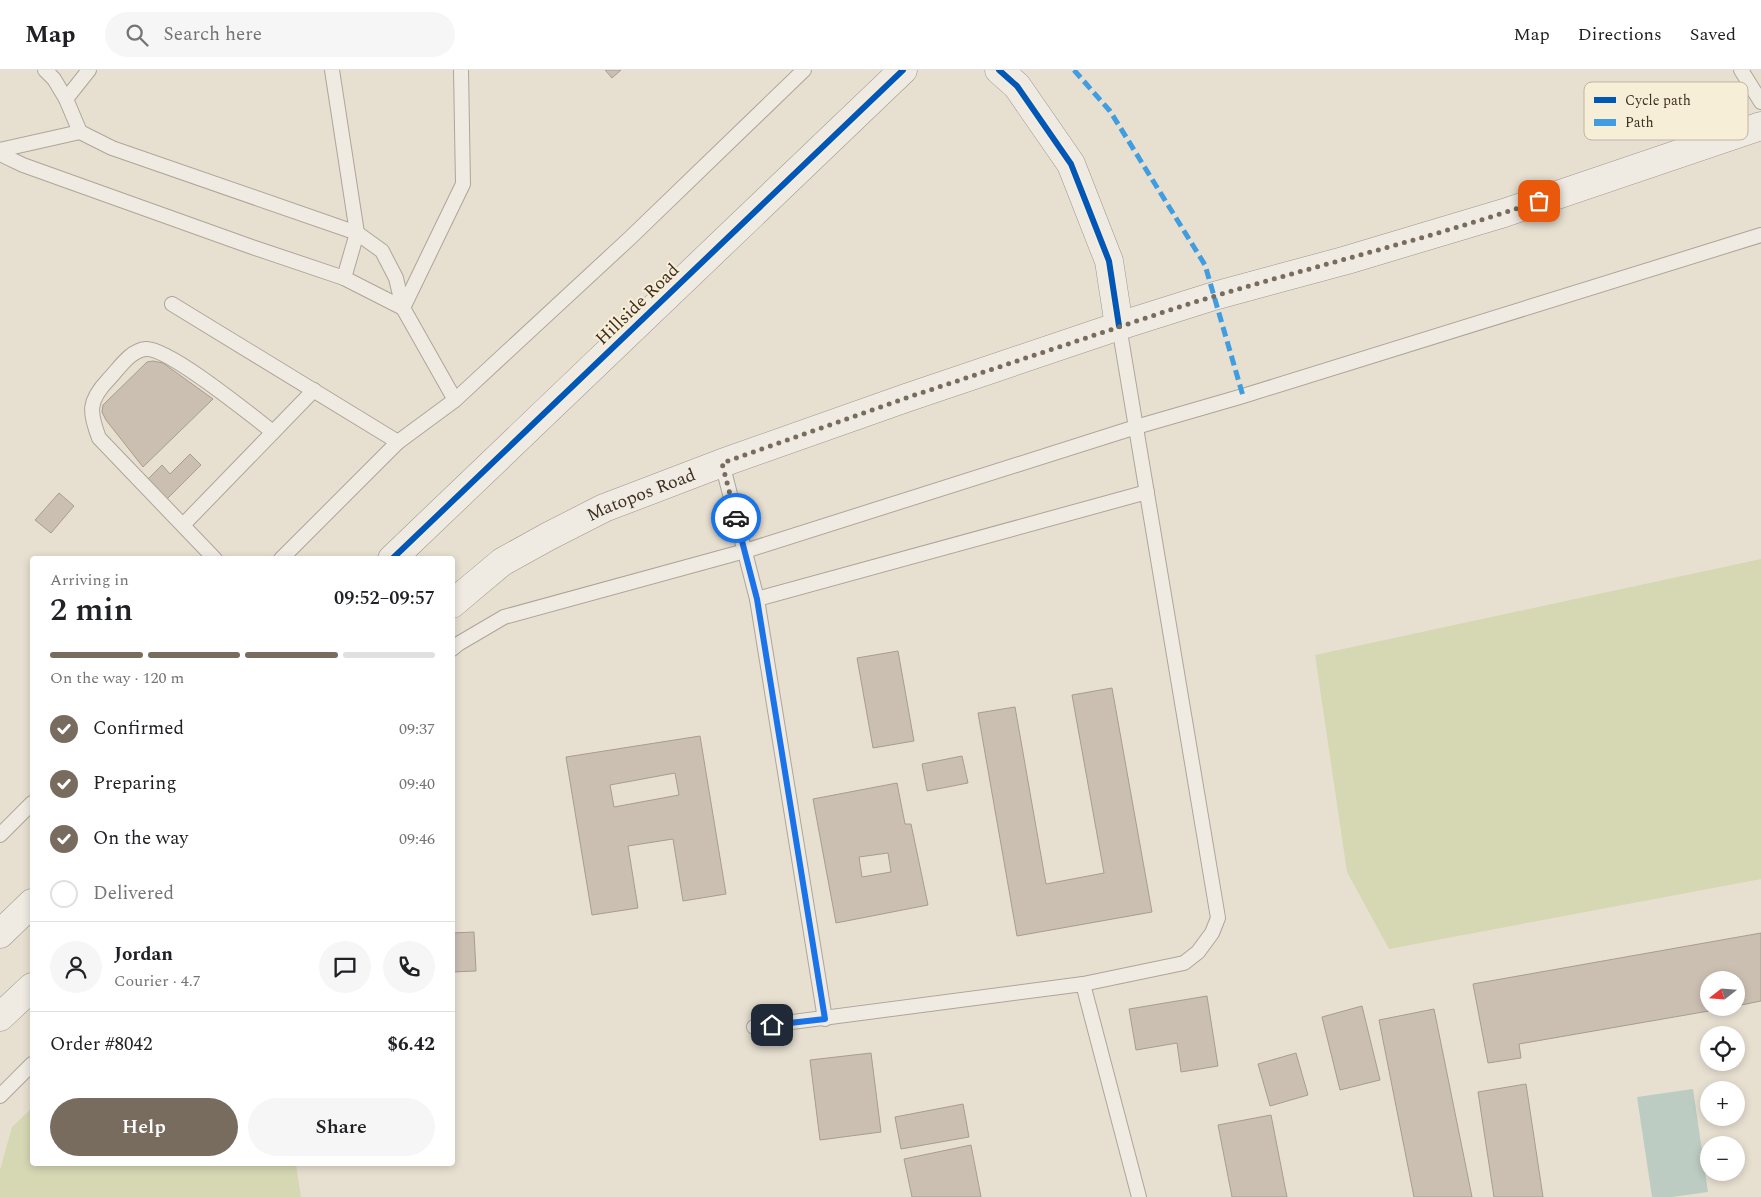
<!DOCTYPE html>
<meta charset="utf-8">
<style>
body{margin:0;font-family:Spectral,serif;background:#f6f6f6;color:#202124;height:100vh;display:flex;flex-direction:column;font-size:19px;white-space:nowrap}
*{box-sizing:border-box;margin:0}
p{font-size:16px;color:#757577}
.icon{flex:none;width:28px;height:28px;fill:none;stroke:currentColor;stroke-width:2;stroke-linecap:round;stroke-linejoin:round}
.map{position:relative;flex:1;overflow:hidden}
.side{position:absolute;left:30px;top:486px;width:425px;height:610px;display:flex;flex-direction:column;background:#fff;border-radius:5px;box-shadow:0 2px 8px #0003}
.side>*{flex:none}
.needle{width:32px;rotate:253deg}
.controls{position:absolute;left:1700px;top:901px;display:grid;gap:10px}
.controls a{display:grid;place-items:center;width:45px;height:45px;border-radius:50%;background:#fff;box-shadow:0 2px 8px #0003;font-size:25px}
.pin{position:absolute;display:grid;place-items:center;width:42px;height:42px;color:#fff;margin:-21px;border-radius:10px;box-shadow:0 2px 8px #0006}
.courier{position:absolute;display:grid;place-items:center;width:50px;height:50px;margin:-25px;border:4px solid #1a73e8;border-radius:50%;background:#fff;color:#222;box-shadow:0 1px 6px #0007}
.headline em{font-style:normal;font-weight:600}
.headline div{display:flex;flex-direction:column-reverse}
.headline{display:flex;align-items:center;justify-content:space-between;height:85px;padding:0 20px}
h1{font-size:32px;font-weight:600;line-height:38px}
.bar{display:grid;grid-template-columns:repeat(4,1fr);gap:8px 5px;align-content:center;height:60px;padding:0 20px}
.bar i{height:6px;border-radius:4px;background:#e0e0e0}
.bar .current{background:#786c5e}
.bar p{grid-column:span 4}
.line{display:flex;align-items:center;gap:12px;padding:0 20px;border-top:1px solid #e0e0e0}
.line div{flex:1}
.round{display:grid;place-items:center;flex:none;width:52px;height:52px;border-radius:26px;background:#f6f6f6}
ol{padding:0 20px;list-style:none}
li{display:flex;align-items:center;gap:15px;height:55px}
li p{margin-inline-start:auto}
li .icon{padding:5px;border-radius:50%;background:#786c5e;color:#fff;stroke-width:4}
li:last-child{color:#757577}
li i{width:28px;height:28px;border:2px solid #e0e0e0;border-radius:50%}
.button{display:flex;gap:10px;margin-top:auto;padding:10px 20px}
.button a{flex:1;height:58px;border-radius:30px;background:#786c5e;color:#fff;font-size:20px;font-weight:600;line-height:58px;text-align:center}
.button a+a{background:#f6f6f6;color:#202124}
header{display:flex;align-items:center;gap:30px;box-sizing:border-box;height:70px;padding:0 25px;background:#fff;border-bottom:1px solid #e0e0e0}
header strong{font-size:24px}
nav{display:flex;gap:28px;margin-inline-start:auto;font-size:18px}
.search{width:350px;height:45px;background:#f6f6f6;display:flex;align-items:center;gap:12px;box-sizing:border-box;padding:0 18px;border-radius:28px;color:#757577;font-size:19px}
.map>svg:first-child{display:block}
</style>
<header>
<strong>Map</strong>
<div class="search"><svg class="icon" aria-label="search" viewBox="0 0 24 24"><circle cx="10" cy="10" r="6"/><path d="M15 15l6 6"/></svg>Search here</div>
<nav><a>Map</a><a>Directions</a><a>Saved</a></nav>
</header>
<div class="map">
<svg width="1761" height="1127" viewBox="0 0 1761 1127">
<rect width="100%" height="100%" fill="#e7e0d1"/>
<!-- green -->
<g fill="#d6d7b3">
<path d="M1761 489V809L1389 879 1347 802 1315 585Z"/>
<path d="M32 1038V1094H296L301 1127H0V1100L12 1057Z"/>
</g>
<!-- water -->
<path fill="#bcccc2" d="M1693 1019 1708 1122 1672 1127H1652L1637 1027Z"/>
<!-- building -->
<g fill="#cbbfb2" stroke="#a89c90" fill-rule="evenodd">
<path d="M605 0H621L612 8Z"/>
<path d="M153 291 163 293 213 329 143 397 106 350 102 342 103 335 147 292Z"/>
<path d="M190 384 201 395 166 430 147 410 162 395 170 404Z"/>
<path d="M59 423 74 436 51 463 35 450Z"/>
<path d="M898 581 914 671 873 678 857 588Z"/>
<path d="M1112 618 1152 842 1017 866 978 643 1015 637 1046 814 1104 803 1072 625Z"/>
<path d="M700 666 726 824 683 831 673 769 628 776 638 838 592 845 566 687ZM675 703 679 725 614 737 610 715Z"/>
<path d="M962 686 968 713 927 721 922 694Z"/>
<path d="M897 713 905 754H911L928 835 836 853 813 729ZM888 783 891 802 862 807 859 787Z"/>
<path d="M474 862 476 901 452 902V863Z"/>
<path d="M1761 863V931L1736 936V910H1709V938H1726L1519 974 1521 988 1488 993 1473 914Z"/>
<path d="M1207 926 1218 996 1181 1002 1177 973 1136 980 1129 939Z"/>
<path d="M1362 936 1380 1010 1340 1020 1322 947Z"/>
<path d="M1434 939 1472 1127H1414L1379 950Z"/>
<path d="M871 983 881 1062 820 1070 810 990Z"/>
<path d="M1296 983 1308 1025 1270 1036 1258 994Z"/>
<path d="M1526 1014 1543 1127H1494L1478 1022Z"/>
<path d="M963 1034 969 1067 901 1079 895 1047Z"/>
<path d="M1271 1045 1287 1127H1232L1218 1055Z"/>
<path d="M971 1075 981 1127H912L904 1089Z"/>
</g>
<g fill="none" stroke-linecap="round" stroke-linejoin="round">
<defs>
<g id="lane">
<path d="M45 0 54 9 66 29 80 62 112 78 357 163 382 181 396 208 403 238"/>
<path d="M332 0 357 163 344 208"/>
<path d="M1741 0 1761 32"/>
<path d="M66 29 89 0"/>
<path d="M0 80 80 62"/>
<path d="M0 84 23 95 252 177 344 208 403 238 455 330"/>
<path d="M172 234 398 372"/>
<path d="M403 238 463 114 461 0"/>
<path d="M722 393 757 529 825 949"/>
<path d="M183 455 314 320"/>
<path d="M215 489 99 368C89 342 88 331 108 310 118 300 130 280 146 279 169 278 251 345 273 362"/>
<path d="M281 489 398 372 455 330 630 168 804 0"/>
<path d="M757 529 1147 422"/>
<path d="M452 579 458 574 504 547 745 481 1136 357 1243 326 1761 165"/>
<path d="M0 765 32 733"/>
<path d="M1083 914 1139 1127"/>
<path d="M754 957 1083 914 1184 893 1198 882 1212 863 1218 848 1119 256"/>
<path d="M0 1026 32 994"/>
</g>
<g id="secondary">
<path d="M999 0 1017 16 1071 94 1109 191 1119 256"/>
<path d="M392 489 903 0"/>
<path id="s1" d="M452 534 502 492 549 466 604 438 722 393 906 328 1119 256 1214 226 1347 190 1504 143 1761 56"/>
<path d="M0 864 32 833"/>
<path d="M0 947 32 917"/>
</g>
</defs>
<!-- lane casing -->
<use href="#lane" stroke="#ada599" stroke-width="16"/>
<!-- secondary casing -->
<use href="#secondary" stroke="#9c958a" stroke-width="29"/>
<!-- lane -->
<use href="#lane" stroke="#efebe3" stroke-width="14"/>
<!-- secondary -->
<use href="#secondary" stroke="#efebe3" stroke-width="28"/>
<!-- quiet -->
<path stroke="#3f9de0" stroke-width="5" stroke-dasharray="10 5" stroke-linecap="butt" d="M1074 0 1110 41 1205 195 1243 326"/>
<defs>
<g id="cycleway">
<path d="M999 0 1017 16 1071 94 1109 191 1119 256"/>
<path d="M392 489 903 0"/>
</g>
</defs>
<!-- cycleway casing -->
<use href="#cycleway" stroke="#f7eed8" stroke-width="9"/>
<!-- cycleway -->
<use href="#cycleway" stroke="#0057b8" stroke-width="6"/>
</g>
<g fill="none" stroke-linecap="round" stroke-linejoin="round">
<!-- done -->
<path stroke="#786c5e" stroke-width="5" stroke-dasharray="0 9" d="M736 448 722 393 906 328 1176 238C1296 200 1420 172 1539 131"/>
<!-- route -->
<path stroke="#1a73e8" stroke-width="6" d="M736 448 757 529 825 949 772 955"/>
</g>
<g text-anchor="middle" stroke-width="4" stroke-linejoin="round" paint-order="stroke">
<!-- street labels -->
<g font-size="18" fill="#3d2e20" stroke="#f7eed8">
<text transform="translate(637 234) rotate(-44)" y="6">Hillside Road</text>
<text dy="6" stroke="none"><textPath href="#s1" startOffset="220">Matopos Road</textPath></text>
</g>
</g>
<!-- legend -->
<rect x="1584" y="12" width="164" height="58" rx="8" fill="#f7eed8" stroke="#bfb4a1" stroke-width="1"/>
<rect x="1594" y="27" width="22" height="6" fill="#0057b8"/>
<rect x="1594" y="49" width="22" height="7" fill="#3f9de0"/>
<g font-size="14" fill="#3d2e20">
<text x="1625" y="35">Cycle path</text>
<text x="1625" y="57">Path</text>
</g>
</svg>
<div class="controls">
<a><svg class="needle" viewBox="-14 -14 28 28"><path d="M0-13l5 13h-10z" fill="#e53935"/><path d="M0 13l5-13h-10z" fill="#757577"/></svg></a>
<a><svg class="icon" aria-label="locate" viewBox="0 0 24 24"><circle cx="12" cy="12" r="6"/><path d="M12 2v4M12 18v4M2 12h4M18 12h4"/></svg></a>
<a>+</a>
<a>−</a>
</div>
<div class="pin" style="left:1539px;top:131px;background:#ea580c"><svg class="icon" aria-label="bag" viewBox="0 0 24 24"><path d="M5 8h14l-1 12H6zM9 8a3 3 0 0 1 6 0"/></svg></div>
<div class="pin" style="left:772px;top:955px;background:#1f2937"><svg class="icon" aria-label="home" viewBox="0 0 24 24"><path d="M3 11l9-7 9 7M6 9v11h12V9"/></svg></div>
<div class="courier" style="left:736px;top:448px"><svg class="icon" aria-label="car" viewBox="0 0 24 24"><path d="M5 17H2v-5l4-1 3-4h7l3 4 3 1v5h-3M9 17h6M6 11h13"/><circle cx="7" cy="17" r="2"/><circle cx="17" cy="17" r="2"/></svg></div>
<section class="side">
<div class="headline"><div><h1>2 min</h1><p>Arriving in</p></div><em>09:52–09:57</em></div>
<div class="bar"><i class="current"></i><i class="current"></i><i class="current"></i><i></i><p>On the way · 120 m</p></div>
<ol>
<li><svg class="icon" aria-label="check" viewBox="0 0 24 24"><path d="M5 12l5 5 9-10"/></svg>Confirmed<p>09:37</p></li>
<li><svg class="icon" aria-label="check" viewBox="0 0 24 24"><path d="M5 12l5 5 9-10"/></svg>Preparing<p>09:40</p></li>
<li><svg class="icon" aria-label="check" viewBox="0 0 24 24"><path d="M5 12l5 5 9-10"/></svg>On the way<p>09:46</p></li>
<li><i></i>Delivered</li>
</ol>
<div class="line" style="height:90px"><a class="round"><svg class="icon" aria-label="person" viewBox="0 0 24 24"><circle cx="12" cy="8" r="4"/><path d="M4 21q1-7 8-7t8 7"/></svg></a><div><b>Jordan</b><p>Courier · 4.7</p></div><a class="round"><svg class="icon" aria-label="chat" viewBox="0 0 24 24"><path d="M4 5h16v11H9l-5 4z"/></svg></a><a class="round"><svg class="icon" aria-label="phone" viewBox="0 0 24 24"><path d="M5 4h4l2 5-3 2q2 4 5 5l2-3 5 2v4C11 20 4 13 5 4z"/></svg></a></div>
<div class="line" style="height:65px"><div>Order #8042</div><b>$6.42</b></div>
<div class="button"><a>Help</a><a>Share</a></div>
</section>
</div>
